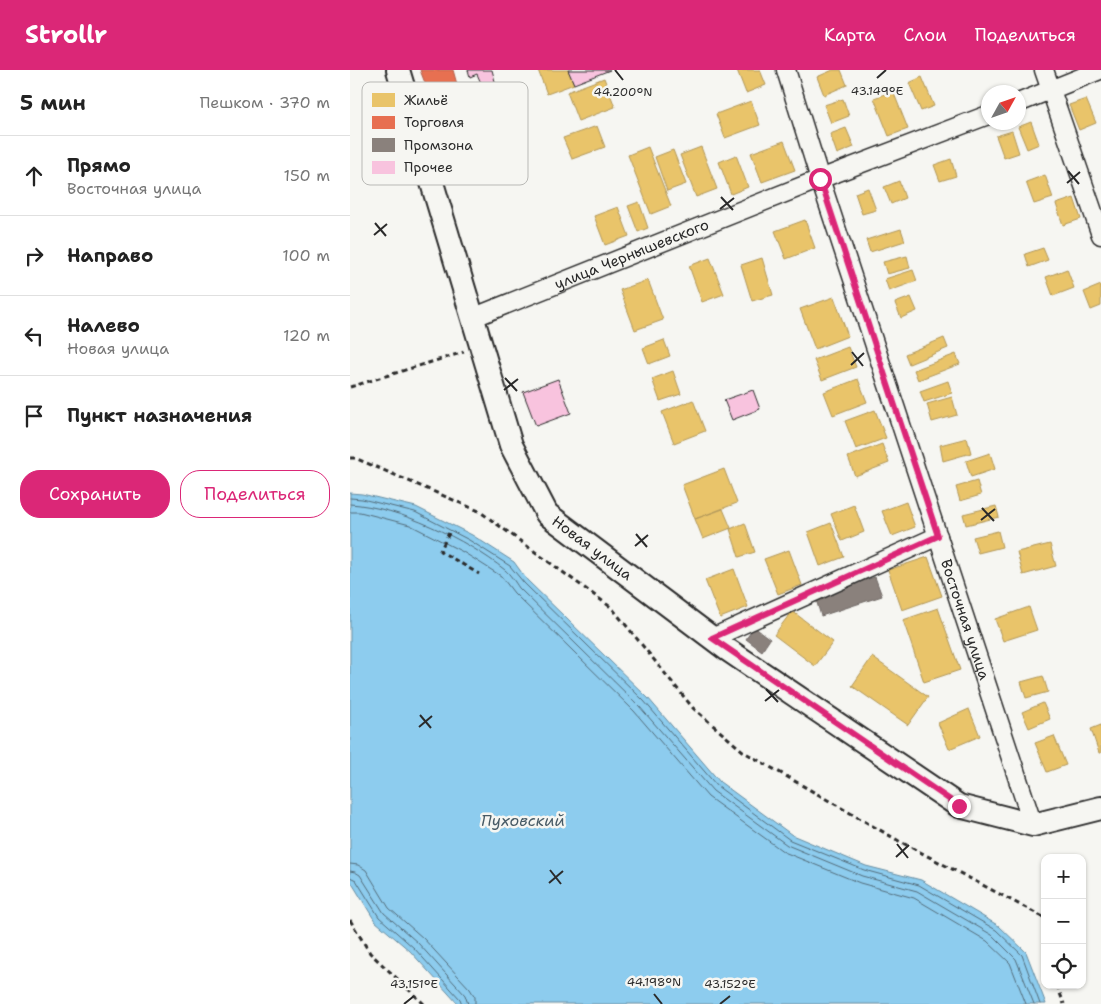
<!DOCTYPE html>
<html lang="ru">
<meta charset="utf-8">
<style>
body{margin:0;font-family:"Shantell Sans",sans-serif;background:#f2f2f2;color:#222}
.controls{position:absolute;right:15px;bottom:15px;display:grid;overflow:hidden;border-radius:10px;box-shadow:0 1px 4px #0004}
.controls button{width:45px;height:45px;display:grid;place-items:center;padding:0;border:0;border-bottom:1px solid #e0e0e0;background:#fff;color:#222;font:25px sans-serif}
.compass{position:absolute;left:631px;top:15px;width:45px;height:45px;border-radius:50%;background:#fff;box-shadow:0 1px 4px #0004;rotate:50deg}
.stop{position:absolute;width:15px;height:15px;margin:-11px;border:4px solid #db2777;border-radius:50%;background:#fff}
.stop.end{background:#db2777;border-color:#fff;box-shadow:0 1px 5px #0008}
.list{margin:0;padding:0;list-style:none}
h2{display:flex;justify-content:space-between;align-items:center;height:65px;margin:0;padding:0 20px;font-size:21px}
h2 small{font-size:16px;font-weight:400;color:#767676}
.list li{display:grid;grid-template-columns:32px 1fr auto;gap:15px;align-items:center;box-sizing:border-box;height:80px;padding:0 20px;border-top:1px solid #e0e0e0}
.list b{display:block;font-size:19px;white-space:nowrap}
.list p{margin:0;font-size:16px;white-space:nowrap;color:#767676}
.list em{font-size:16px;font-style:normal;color:#767676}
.actions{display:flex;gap:10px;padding:15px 20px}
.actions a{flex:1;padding:11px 0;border:1px solid #db2777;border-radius:20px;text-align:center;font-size:18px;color:#db2777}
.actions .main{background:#db2777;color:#fff}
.icon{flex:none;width:28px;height:28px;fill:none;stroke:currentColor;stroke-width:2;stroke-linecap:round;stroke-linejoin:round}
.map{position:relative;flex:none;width:751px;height:934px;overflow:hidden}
header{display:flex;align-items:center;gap:30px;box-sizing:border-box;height:70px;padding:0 25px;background:#db2777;color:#fff}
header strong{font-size:24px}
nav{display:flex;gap:28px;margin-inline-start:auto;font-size:18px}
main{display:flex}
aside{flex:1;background:#fff}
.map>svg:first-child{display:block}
.water{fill:#8dccee;stroke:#668ca0}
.homes{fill:#e9c46a;stroke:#b09657}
.shops{fill:#e76f51;stroke:#af5b46}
.industry{fill:#8a817c;stroke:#6e6764}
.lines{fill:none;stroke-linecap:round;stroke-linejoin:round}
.shore{stroke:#526b79;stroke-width:1}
.building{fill:#f8c3de;stroke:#2b2b2b}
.minor-casing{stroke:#2b2b2b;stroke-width:21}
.tertiary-casing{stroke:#2b2b2b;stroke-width:26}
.path{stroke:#2b2b2b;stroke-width:3;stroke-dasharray:5 4;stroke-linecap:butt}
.minor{stroke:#f6f6f2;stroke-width:18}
.tertiary{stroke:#f6f6f2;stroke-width:22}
.route{stroke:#db2777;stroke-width:6}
.ticks{fill:none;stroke:#2b2b2b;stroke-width:2}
.labels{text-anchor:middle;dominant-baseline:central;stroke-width:5;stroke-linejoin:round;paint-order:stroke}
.street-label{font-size:15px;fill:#2b2b2b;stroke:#f6f6f2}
.water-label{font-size:16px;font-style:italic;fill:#485b66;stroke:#f6f6f2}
.key{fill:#f6f6f2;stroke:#b9b9b6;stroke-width:1}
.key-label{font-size:14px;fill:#2b2b2b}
.ticks-label{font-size:12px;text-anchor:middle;fill:#2b2b2b;stroke:#f6f6f2;stroke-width:5;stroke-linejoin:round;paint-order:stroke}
</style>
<header>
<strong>Strollr</strong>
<nav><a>Карта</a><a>Слои</a><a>Поделиться</a></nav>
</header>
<main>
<aside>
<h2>5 мин<small>Пешком · 370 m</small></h2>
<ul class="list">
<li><svg class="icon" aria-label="ahead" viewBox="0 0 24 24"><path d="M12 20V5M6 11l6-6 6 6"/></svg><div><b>Прямо</b><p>Восточная улица</p></div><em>150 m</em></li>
<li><svg class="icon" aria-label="right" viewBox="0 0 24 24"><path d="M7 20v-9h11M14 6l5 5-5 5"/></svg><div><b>Направо</b></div><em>100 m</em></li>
<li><svg class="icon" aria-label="left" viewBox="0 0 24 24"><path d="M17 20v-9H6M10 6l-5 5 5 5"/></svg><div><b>Налево</b><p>Новая улица</p></div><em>120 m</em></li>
<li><svg class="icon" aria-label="arrive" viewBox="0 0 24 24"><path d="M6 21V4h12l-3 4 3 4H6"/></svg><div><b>Пункт назначения</b></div></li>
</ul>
<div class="actions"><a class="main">Сохранить</a><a>Поделиться</a></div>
</aside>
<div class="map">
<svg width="751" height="934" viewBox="0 0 751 934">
<rect width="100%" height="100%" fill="#f6f6f2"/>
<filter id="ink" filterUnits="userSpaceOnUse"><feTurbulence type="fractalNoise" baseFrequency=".02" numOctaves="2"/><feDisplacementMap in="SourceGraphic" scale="10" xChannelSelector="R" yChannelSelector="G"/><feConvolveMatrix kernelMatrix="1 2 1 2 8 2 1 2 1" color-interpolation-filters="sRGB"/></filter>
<g filter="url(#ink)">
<path class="water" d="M0,423L12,424L66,437L122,465L164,492L177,510L298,628L370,712L442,765L516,796L571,810L649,856L676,882L696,934H108L60,881L25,851L0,810Z"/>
<path class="homes" d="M188,0H218L224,14L197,24Z
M387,0H410L416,15L396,23Z
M483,0H491L497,15L474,25L467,7Z
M572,7L584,36L571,41L559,13Z
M254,8L265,37L228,51L217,22Z
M543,21L558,59L539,66L524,28Z
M493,29L499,46L481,53L474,35Z
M736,29L746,53L729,60L719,35Z
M401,31L410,55L375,68L366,44Z
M681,52L689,74L677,79L668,57Z
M247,56L255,77L222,89L213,68Z
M496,58L504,77L487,84L480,64Z
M662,61L669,83L654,88L646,66Z
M434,71L445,100L412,112L401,83Z
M298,77L321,136L301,144L278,85Z
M351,77L367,119L346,127L330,85Z
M323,80L336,114L317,121L305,87Z
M386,85L398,117L381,124L369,92Z
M601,89L606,106L590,111L584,95Z
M695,105L703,128L684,134L676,112Z
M549,111L555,128L541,134L534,117Z
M518,118L526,140L512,144L505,123Z
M724,128L731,149L713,155L706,134Z
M289,132L298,158L288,162L278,136Z
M268,137L279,166L255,175L244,146Z
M455,150L465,178L436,189L425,161Z
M551,159L555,171L520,182L516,170Z
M693,178L698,190L679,197L675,184Z
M557,186L560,198L537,204L533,192Z
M360,188L374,224L352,232L339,196Z
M412,188L423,225L402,231L391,195Z
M717,199L724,218L703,226L696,207Z
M563,200L567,211L539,221L535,209Z
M298,210L313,250L285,260L270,220Z
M751,215V236L741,240L734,222Z
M484,227L498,266L465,279L450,239Z
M561,227L567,241L551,248L545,233Z
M594,268L598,278L559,294L555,284Z
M314,270L320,286L299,294L293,278Z
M498,277L506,297L472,310L464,290Z
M606,284L610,294L568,310L564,300Z
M323,301L331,324L310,331L302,309Z
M508,309L517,332L483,345L474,322Z
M598,311L602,323L574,332L570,321Z
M602,327L607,345L582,352L577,334Z
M343,330L355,361L324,373L312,342Z
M525,340L536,368L506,379L495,351Z
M617,368L621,383L593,391L590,375Z
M532,374L539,393L505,406L498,387Z
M640,383L645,399L621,407L616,391Z
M374,399L387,433L345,449L332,415Z
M627,411L631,425L610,431L606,417Z
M556,432L565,457L542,466L532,441Z
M504,435L514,462L492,471L481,444Z
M646,436L649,447L616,455L613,444Z
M373,439L381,458L353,469L345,449Z
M395,453L405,482L389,487L380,459Z
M481,453L494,487L470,496L458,462Z
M648,461L652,477L628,483L623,467Z
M700,474L706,496L673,505L667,482Z
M439,480L452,515L428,524L414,489Z
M578,487L592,526L552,540L538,500Z
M384,499L398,537L370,548L355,510Z
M679,537L687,560L653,571L645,549Z
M588,538L610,600L574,612L553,550Z
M442,541L483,572L465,596L424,565Z
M522,587L578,627L558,655L502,616Z
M693,606L698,622L676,628L671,612Z
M693,633L700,649L679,658L672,642Z
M619,639L630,666L599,679L588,653Z
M751,655V683H749L741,659Z
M704,666L716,695L697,702L685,673Z"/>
<path class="shops" d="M70,0H103L108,18L128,12L138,38L91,54Z"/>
<path class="industry" d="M525,507L532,526L471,546L465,526Z
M404,557L420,569L412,581L396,569Z"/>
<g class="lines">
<path class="shore" d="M0,428L12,429L65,442L119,470L160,496L174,513L294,631L367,716L440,770L514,800L569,815L646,860L672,885L690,934
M0,434C49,437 116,469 155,500C160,504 165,512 169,518L289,636L363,721L437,775L512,806L567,821L642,865L666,889L684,934
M0,442H10L60,455L113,482L151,506L164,523L284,641L358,727L434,782L510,813L564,828L637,871L660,893L676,934
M0,794L8,795L16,800L39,838L73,868L120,919L125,927V934
M0,801L5,802L10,805L34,843L68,873L115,925L118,934
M0,807L6,810L29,847L64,878L110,929L112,934"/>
</g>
<path class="building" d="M118,0H142L146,15L134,20L127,4L120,7Z
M218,0H260L224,14Z
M208,309L221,343L186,356L173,322Z
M403,320L410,339L382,350L374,330Z"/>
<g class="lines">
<g class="minor-casing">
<g id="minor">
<path id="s1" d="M436,0L470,109L683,755"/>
<path d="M694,0L751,165"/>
<path d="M668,33L750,0"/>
<path id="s2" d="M122,248L470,109L638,45"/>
<path d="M362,568L588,466"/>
</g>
</g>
<g class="tertiary-casing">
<g id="tertiary">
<path id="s3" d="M48,0L161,375L197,444L378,580L609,736L683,755L751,738"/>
</g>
</g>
<path class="path" d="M0,317L114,282
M0,388H5L129,441L262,538L343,638L394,682L549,771L695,848
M99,463L90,481L129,504
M0,850L20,883L74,934
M707,915L714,934"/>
<use href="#minor" class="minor"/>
<use href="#tertiary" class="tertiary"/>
</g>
</g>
<g class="lines" filter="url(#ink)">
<path class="route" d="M470,109L588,466L362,568L609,736"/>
</g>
<path class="ticks" d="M265,0L273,10M527,8L536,0M718,101L729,114M717,113L730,102M371,127L383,140M370,139L384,128M25,153L36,166M24,165L37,154M502,282L513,296M501,295L514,283M155,308L167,321M154,320L168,309M632,438L644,451M631,450L645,439M286,464L297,477M285,476L298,465M416,619L428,632M415,631L429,620M70,645L81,658M69,657L82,646M547,774L558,788M546,787L559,775M200,800L211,814M199,813L213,801M304,924L312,934M54,934L64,926M370,934L380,926"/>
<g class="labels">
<g class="street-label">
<text stroke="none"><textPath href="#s2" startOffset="172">улица Чернышевского</textPath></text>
<text stroke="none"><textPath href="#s3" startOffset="526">Новая улица</textPath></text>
<text stroke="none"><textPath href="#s1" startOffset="578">Восточная улица</textPath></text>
</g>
<g class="water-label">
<text x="173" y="750">Пуховский</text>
</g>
</g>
<rect x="12" y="12" width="166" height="103" rx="8" class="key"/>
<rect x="22" y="23" width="23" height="14" fill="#e9c46a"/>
<rect x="22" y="46" width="23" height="13" fill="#e76f51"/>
<rect x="22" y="68" width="23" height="14" fill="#8a817c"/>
<rect x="22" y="91" width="23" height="13" fill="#f8c3de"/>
<g class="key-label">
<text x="54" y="35">Жильё</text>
<text x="54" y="57">Торговля</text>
<text x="54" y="80">Промзона</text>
<text x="54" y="102">Прочее</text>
</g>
<g class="ticks-label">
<text x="527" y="25">43.149°E</text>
<text x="273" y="26">44.200°N</text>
<text x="304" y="916">44.198°N</text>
<text x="64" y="918">43.151°E</text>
<text x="380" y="918">43.152°E</text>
</g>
</svg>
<div class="controls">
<button>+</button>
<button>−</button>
<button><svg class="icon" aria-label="locate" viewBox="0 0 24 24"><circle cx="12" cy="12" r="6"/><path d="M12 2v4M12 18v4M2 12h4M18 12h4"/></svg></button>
</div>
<svg class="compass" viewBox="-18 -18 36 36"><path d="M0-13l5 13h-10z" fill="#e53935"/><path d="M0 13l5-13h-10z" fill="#767676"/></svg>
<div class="stop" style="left:470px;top:109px"></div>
<div class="stop end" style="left:609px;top:736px"></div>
</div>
</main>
